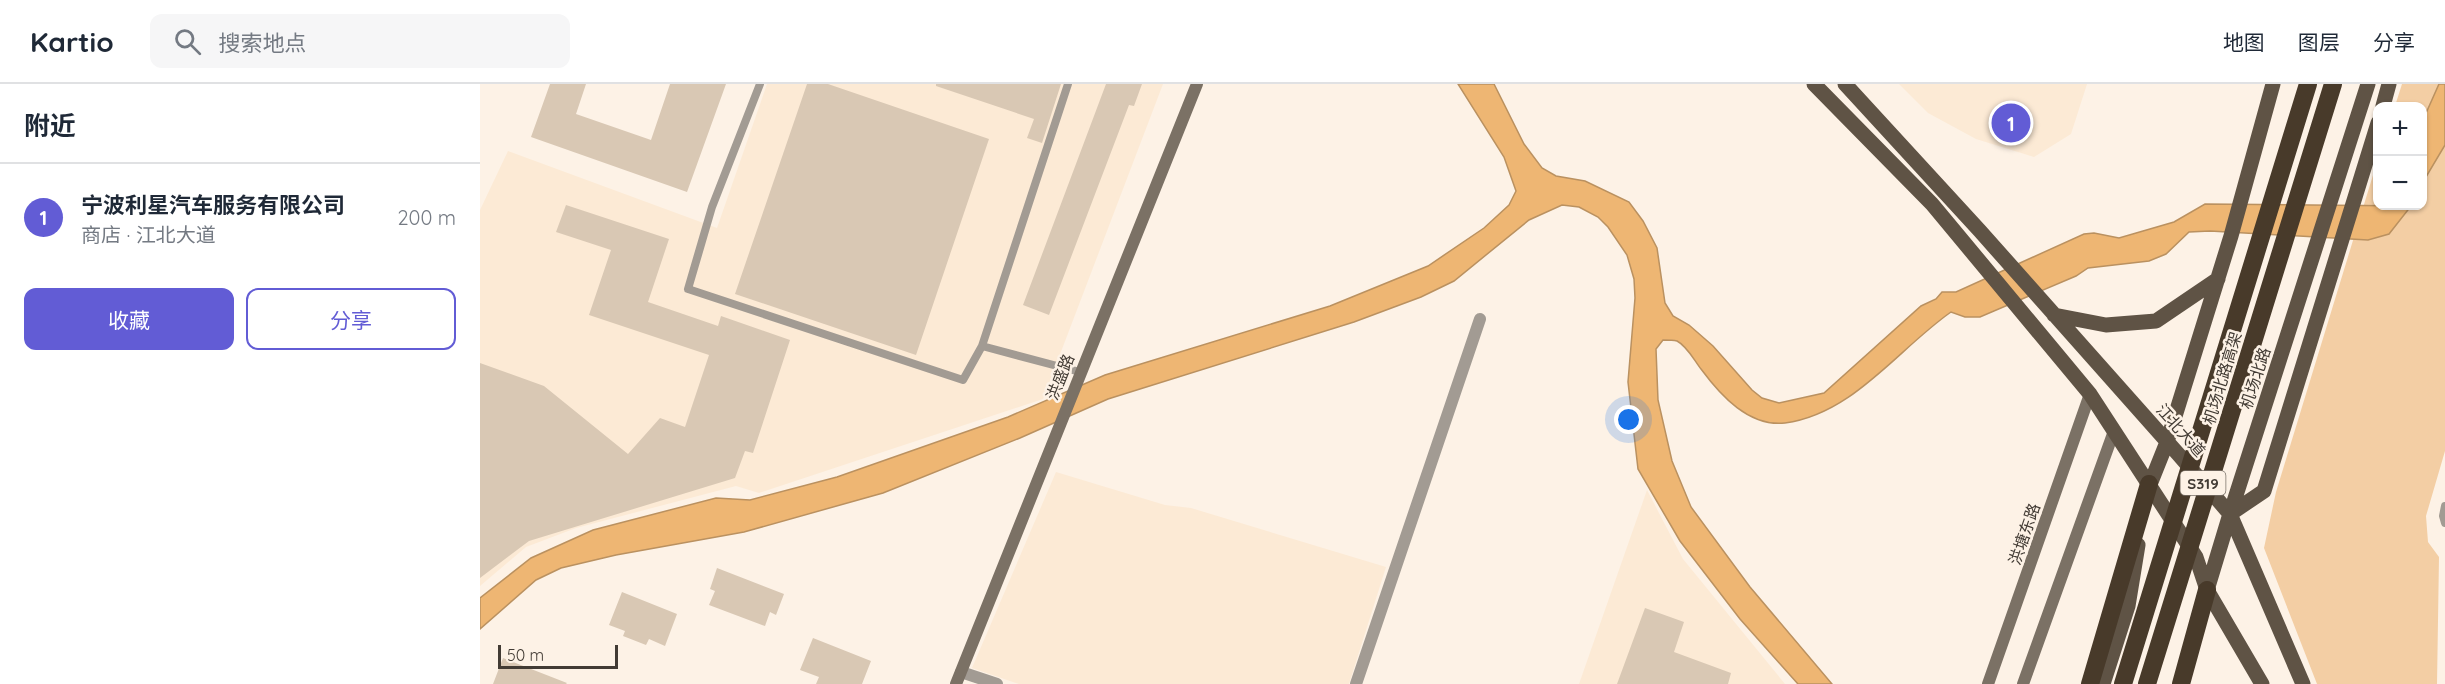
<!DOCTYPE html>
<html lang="zh">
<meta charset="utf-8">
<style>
body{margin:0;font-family:Quicksand,"Noto Sans SC",sans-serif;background:#f6f6f7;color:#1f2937}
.controls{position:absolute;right:18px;top:18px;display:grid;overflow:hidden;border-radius:12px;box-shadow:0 2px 4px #0004}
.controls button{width:54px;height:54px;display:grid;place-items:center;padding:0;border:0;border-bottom:2px solid #e0e1e3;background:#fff;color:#1f2937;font:30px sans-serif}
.scale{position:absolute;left:18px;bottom:15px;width:120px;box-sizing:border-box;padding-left:6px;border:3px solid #423b34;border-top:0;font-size:16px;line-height:21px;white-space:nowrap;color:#423b34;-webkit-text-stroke:4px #fdf2e6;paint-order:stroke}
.you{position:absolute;left:1149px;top:336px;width:21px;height:21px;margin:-15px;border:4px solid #fff;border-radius:50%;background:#1a73e8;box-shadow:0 0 0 9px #1a73e833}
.badge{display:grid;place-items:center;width:39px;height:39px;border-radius:50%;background:#625cd5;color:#fff;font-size:20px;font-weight:700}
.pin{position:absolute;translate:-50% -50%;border:3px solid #fff;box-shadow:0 2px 6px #0006}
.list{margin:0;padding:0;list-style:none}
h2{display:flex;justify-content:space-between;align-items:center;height:78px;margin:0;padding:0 24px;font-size:26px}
h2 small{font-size:20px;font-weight:400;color:#747a83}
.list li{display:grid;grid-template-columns:39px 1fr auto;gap:18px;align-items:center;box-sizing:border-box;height:108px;padding:0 24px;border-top:2px solid #e0e1e3}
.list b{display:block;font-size:22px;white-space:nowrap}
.list p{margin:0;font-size:20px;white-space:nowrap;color:#747a83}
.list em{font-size:20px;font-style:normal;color:#747a83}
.actions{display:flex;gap:12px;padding:18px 24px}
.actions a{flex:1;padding:14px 0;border:2px solid #625cd5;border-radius:12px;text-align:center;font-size:21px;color:#625cd5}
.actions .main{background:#625cd5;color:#fff}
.icon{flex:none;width:33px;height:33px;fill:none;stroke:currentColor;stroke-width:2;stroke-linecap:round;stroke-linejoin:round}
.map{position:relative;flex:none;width:1965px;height:600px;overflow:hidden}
header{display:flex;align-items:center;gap:36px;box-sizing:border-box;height:84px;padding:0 30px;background:#fff;border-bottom:2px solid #e0e1e3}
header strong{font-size:28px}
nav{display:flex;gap:33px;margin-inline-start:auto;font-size:21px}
.search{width:420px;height:54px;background:#f6f6f7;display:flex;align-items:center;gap:15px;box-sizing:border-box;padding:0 21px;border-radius:12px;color:#747a83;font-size:22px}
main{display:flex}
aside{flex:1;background:#fff}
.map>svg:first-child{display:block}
.built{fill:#fcead5}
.green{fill:#f3cea4}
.water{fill:#eeb673;stroke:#ba9160;stroke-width:1.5}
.building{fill:#d9c8b4}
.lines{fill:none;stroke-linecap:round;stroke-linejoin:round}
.lane{stroke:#a29b93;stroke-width:8}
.street{stroke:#a29b93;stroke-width:12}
.secondary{stroke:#7b7165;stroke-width:12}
.primary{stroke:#5f5345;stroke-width:15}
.highway{stroke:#483a2a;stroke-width:18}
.highway-bridge{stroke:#483a2a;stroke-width:18}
.labels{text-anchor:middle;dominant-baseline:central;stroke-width:5;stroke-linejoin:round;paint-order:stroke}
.shield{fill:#fdf2e6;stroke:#7a7269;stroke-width:1.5}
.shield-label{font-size:15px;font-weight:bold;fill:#423b34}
.street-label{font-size:16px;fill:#423b34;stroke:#fdf2e6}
</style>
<header>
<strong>Kartio</strong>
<div class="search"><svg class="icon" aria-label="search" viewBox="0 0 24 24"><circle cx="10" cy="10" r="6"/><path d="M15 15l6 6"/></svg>搜索地点</div>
<nav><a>地图</a><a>图层</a><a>分享</a></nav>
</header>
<main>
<aside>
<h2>附近<small></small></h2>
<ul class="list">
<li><span class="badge">1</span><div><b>宁波利星汽车服务有限公司</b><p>商店 · 江北大道</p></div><em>200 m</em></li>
</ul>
<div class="actions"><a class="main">收藏</a><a>分享</a></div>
</aside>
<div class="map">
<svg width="1965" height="600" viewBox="0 0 1965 600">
<rect width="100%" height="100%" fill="#fdf2e6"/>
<path class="built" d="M287,0H683L563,315L279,409L256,402L96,444L46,463L0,502V126L28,67L237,144Z
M1419,0H1607L1591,50L1554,73L1496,55L1448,29Z
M576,388L685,421L711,424L906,483L869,600H539L492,584Z
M1167,406L1203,475L1305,600H1099Z"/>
<path class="green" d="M1922,0H1965V367L1946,432L1948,458L1959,473L1957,600H1837L1784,464L1796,408L1897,78L1898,122H1942V22H1915Z"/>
<path class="water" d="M978,0H1014L1044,60L1062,84L1076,92L1105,97L1149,118L1163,137L1177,164L1185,219L1193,232L1209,241L1233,262L1272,306L1282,314L1299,319L1344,309L1441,222L1456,215L1462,208H1476L1604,150L1614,149L1639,154L1694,138L1725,120L1931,122L1909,150L1888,156L1730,147L1709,148L1686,170L1669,177L1608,184L1596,192L1500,233H1485L1471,228C1418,265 1373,330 1305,339C1269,343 1241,312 1221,285C1214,276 1207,262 1197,257C1193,256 1187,256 1183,256L1176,265L1178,316L1192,377L1211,423L1270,503L1352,600H1318L1260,535L1200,457L1158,385L1148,298L1155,214L1154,195L1147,171L1128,143L1118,133L1099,123L1082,121L1049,136L974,197L941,213L874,238L628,315L540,354L403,409L264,448L136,471L81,484L56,496L0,545V514L51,474L113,446L236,414L270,416L357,393L528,333L625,291L850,222L948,182L1004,144L1029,121L1036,107L1024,73Z
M1959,0H1965V61L1943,98V36Z"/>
<path class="building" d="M70,0H106L96,30L171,56L190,0H246L207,108L51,53Z
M327,0H348L509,55L436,271L255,210Z
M456,0H581L562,59L547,54L554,35L456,2Z
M626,0H662L654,22L649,21L569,231L543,221Z
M86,121L189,155L168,218L238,242L241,232L310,256L273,369L265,367L255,394L49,457L0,494V279L64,302L148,370L180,334L205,343L229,271L109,231L131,166L76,148Z
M237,484L304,510L296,531L290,528L285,542L229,521L235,507L230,505Z
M142,508L197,530L185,562L169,555L166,561L143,552L145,547L129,541Z
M1165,524L1204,538L1194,568L1251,589L1248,600H1137Z
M333,554L391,577L382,600H336L339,593L320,586Z
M23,574L87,599L86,600H13Z"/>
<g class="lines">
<path class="lane" d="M280,0L232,123L208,205L483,296L502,262L588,0
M502,262L600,288
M1965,422L1963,432L1965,439"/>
<path class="street" d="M481,588L517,600
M876,600L1000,235"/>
<path class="secondary" d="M476,600L717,0
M1508,600L1610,310
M1543,600L1634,347"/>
<path class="primary" d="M1334,0L1452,120L1610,310L1716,473L1727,506L1782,600
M1365,0L1500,147L1699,371L1750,430L1823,600
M1903,22L1909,0
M1574,231L1626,241L1676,237L1738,195
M1667,408L1687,358L1751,152L1793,0
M1750,430L1784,407L1898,39
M1727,506L1750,430L1888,0
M1623,600L1648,522L1658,461"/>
<path class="highway" d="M1610,600L1669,400
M1701,600L1727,506"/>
<path class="highway-bridge" d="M1643,600L1828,0
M1667,600L1853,0"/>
</g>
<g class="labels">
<rect class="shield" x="1700.5" y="387" width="45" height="24" rx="4.5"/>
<g class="shield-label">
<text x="1723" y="399">S319</text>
</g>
<g class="street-label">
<text transform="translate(580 293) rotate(-68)">洪盛路</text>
<text transform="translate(1742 294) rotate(-73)">机场北路高架</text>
<text transform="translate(1775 294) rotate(-72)">机场北路</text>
<text transform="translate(1701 346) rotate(48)">江北大道</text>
<text transform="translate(1544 450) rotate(-71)">洪塘东路</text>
</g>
</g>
</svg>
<div class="controls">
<button>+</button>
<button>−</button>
</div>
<div class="scale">50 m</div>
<div class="you"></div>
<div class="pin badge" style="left:1531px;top:39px">1</div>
</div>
</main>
